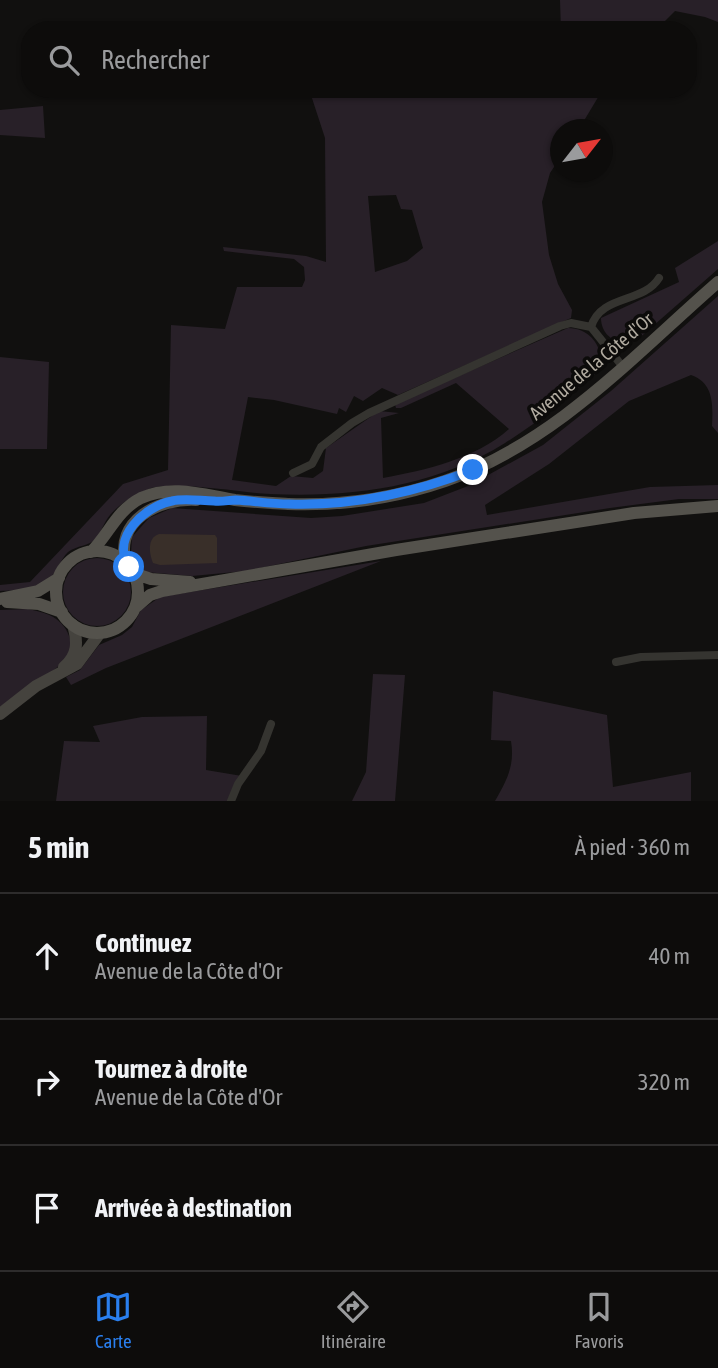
<!DOCTYPE html>
<html lang="fr">
<meta charset="utf-8">
<style>
body{margin:0;font-family:"Asap Condensed",sans-serif;background:#161514;color:#f1f3f6}
.compass{position:absolute;left:550px;top:119px;width:63px;height:63px;border-radius:50%;background:#0d0c0b;box-shadow:0 2px 5px #0004;rotate:59deg}
.stop{position:absolute;width:21px;height:21px;margin:-16px;border:5px solid #2a7fee;border-radius:50%;background:#fff}
.stop.end{background:#2a7fee;border-color:#fff;box-shadow:0 2px 7px #0008}
.list{margin:0;padding:0;list-style:none}
h2{display:flex;justify-content:space-between;align-items:center;height:91px;margin:0;padding:0 28px;font-size:30px}
h2 small{font-size:23px;font-weight:400;color:#9a9b9d}
.list li{display:grid;grid-template-columns:46px 1fr auto;gap:21px;align-items:center;box-sizing:border-box;height:126px;padding:0 28px;border-top:2px solid #2d2c2c}
.list b{display:block;font-size:26px;white-space:nowrap}
.list p{margin:0;font-size:23px;white-space:nowrap;color:#9a9b9d}
.list em{font-size:23px;font-style:normal;color:#9a9b9d}
.icon{flex:none;width:38px;height:38px;fill:none;stroke:currentColor;stroke-width:2;stroke-linecap:round;stroke-linejoin:round}
.map{position:relative;flex:none;width:718px;height:801px;overflow:hidden}
.search{position:absolute;background:#0d0c0b;box-shadow:0 2px 5px #0004;left:21px;right:21px;top:21px;height:77px;display:flex;align-items:center;gap:18px;box-sizing:border-box;padding:0 24px;border-radius:28px;color:#9a9b9d;font-size:26px}
.sheet{height:469px;background:#0d0c0b}
nav{display:flex;justify-content:space-around;align-items:center;box-sizing:border-box;height:98px;border-top:2px solid #2d2c2c;background:#0d0c0b;font-size:19px;color:#9a9b9d}
nav a{display:grid;justify-items:center;gap:4px}
nav .on{color:#2a7fee}
.map>svg:first-child{display:block}
.green{fill:#282028;fill-rule:evenodd}
.water{fill:#392f29}
.lines{fill:none;stroke-linecap:round;stroke-linejoin:round}
.minor{stroke:#353430;stroke-width:8}
.secondary{stroke:#45433e;stroke-width:12}
.primary{stroke:#54524c;stroke-width:12}
.route{stroke:#2a7fee;stroke-width:9}
.labels{text-anchor:middle;dominant-baseline:central;stroke-width:7;stroke-linejoin:round;paint-order:stroke}
.street-label{font-size:19px;fill:#b1aba0;stroke:#0c0b0a}
</style>
<div class="map">
<svg width="718" height="801" viewBox="0 0 718 801">
<rect width="100%" height="100%" fill="#11100f"/>
<path class="green" d="M560,0H718V22L705,17L675,11L656,30H561Z
M309,89H603L579,129L560,130V158L550,173L542,202L549,255L558,284L572,310L571,318L398,395L382,388L363,401L354,396L346,412L339,408L337,414L274,400L248,397L232,480L276,486L291,476L313,478L323,471L326,448L379,411L399,413L381,418L383,478C426,470 475,459 509,429L456,383L401,408H396L395,404L568,328C590,328 604,347 601,369C570,395 539,422 505,443C435,487 350,498 270,494C243,493 170,480 149,489C136,494 119,504 110,515C104,522 102,531 96,538C89,547 77,545 68,552C61,559 57,571 50,578C37,591 17,590 0,591V585L30,582L123,484L168,470L171,325L225,329L237,287H302L305,280L304,267L294,259L224,251L223,247L306,256L326,262L325,138ZM396,195L401,209L412,210L423,248L407,261L375,272L368,196Z
M43,106L45,138L0,135V110Z
M718,241V269L637,340C620,348 601,337 601,318L679,282L675,268Z
M718,296V433L712,426C713,405 714,383 691,375L629,401L549,464L485,505L487,515L650,487L718,485V499H679L610,508L366,546L246,571L192,576L145,572L142,568L134,566L131,553L132,537L149,518L172,508L311,518L342,516L424,503L468,486L543,445L611,391Z
M0,357L49,362L47,449H0Z
M63 592a34 34 0 1 1 68 0a34 34 0 1 1-68 0Z
M381,561L106,668L71,685L66,677L80,670L99,645L122,635L132,627L141,610L160,597Z
M28,609C43,612 56,615 65,628C69,634 72,642 70,649C68,667 16,696 0,707V610Z
M373,674L405,675L395,801H352L366,772Z
M493,691L607,715L613,787L691,772V801H495C507,780 515,765 511,741L491,740Z
M207,716L206,770L242,776L229,801H56L64,741L100,742L93,726L142,717Z"/>
<path class="water" d="M159,534L215,535L217,538V563L160,565L153,563C149,553 147,538 159,534Z"/>
<g class="lines">
<path class="minor" d="M591,327L623,367
M293,473L312,464L321,447L352,423L369,413L560,326L571,323L591,327C601,294 643,304 659,278
M616,662L641,657L718,655
M231,801L238,784L261,751L271,724"/>
<path class="secondary" d="M64,667C78,655 78,642 73,625
M0,714L36,686L77,664L100,633"/>
<path class="primary" d="M56 592a41 41 0 1 1 82 0a41 41 0 1 1-82 0Z
M91,552C109,534 117,510 141,498C172,484 204,495 235,500C253,502 271,503 288,504C341,506 395,498 445,481C555,443 633,356 718,282
M126,564C114,520 159,498 196,500
M133,573L151,579L190,582
M0,599L38,591L59,578
M7,602L39,604L62,612
M136,607L150,595L162,591L396,550L634,513L718,506"/>
</g>
<g class="lines">
<path class="route" d="M129,567C110,538 145,506 172,501C185,498 201,501 214,501C222,502 229,500 236,500C254,501 271,504 289,504C353,506 414,493 473,470"/>
</g>
<g class="labels">
<g class="street-label">
<text transform="translate(591 366) rotate(-40)">Avenue de la Côte d'Or</text>
</g>
</g>
</svg>
<svg class="compass" viewBox="-18 -18 36 36"><path d="M0-13l5 13h-10z" fill="#e53935"/><path d="M0 13l5-13h-10z" fill="#9a9b9d"/></svg>
<div class="stop" style="left:129px;top:567px"></div>
<div class="stop end" style="left:473px;top:470px"></div>
<div class="search"><svg class="icon" aria-label="search" viewBox="0 0 24 24"><circle cx="10" cy="10" r="6"/><path d="M15 15l6 6"/></svg>Rechercher</div>
</div>
<section class="sheet">
<h2>5 min<small>À pied · 360 m</small></h2>
<ul class="list">
<li><svg class="icon" aria-label="ahead" viewBox="0 0 24 24"><path d="M12 20V5M6 11l6-6 6 6"/></svg><div><b>Continuez</b><p>Avenue de la Côte d'Or</p></div><em>40 m</em></li>
<li><svg class="icon" aria-label="right" viewBox="0 0 24 24"><path d="M7 20v-9h11M14 6l5 5-5 5"/></svg><div><b>Tournez à droite</b><p>Avenue de la Côte d'Or</p></div><em>320 m</em></li>
<li><svg class="icon" aria-label="arrive" viewBox="0 0 24 24"><path d="M6 21V4h12l-3 4 3 4H6"/></svg><div><b>Arrivée à destination</b></div></li>
</ul>
</section>
<nav>
<a class="on"><svg class="icon" aria-label="map" viewBox="0 0 24 24"><path d="M3 6l6-2 6 2 6-2v14l-6 2-6-2-6 2zM9 4v14M15 6v14"/></svg>Carte</a>
<a><svg class="icon" aria-label="directions" viewBox="0 0 24 24"><path d="M12 3l9 9-9 9-9-9zM9 14v-3h6M13 9l2 2-2 2"/></svg>Itinéraire</a>
<a><svg class="icon" aria-label="saved" viewBox="0 0 24 24"><path d="M7 4h10v16l-5-4-5 4z"/></svg>Favoris</a>
</nav>
